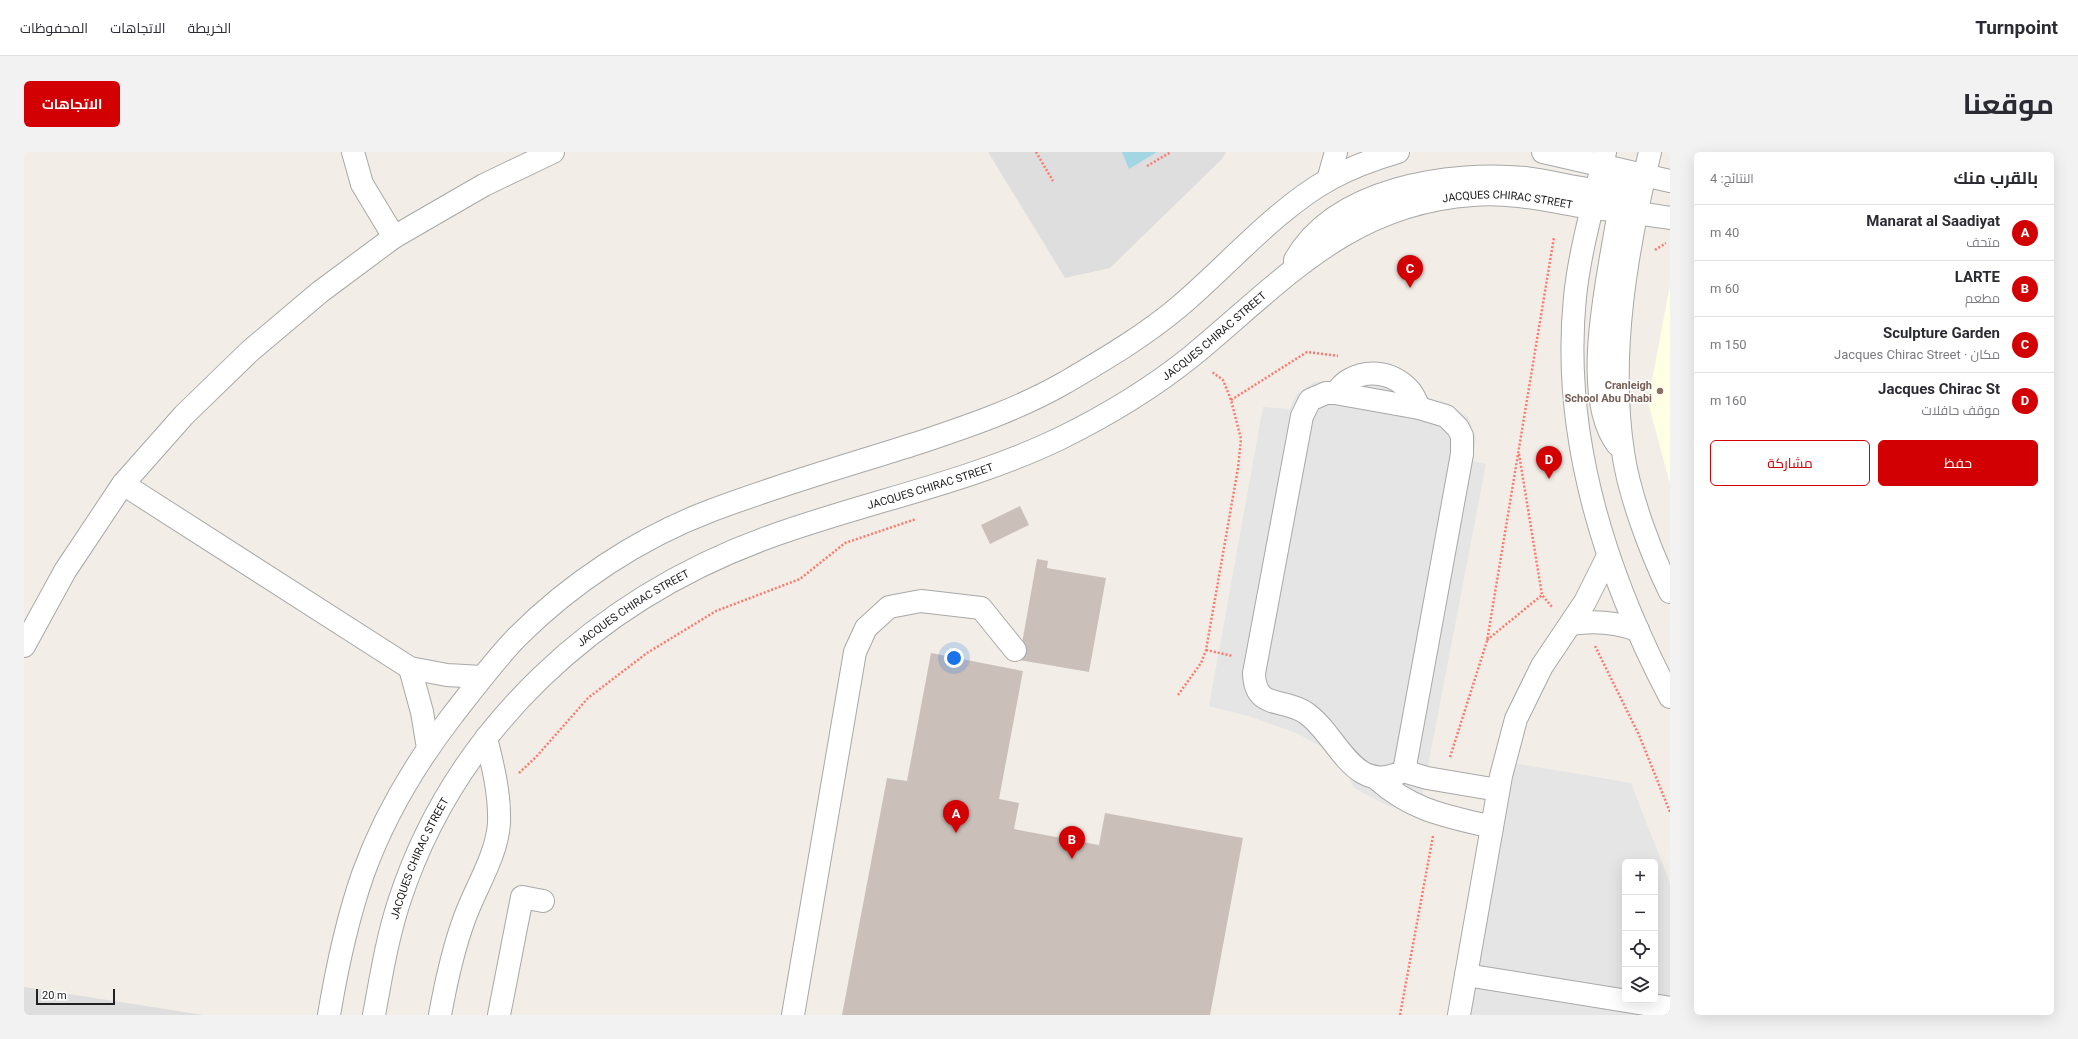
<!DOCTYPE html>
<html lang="ar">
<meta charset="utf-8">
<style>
body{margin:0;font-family:Roboto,Cairo,sans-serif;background:#f2f2f3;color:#2b2b33;direction:rtl}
.controls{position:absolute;right:12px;bottom:12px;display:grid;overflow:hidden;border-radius:6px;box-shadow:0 4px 16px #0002}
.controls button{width:36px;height:36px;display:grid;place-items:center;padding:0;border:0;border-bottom:1px solid #e1e1e2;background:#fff;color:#2b2b33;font:20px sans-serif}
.scale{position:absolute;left:12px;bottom:10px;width:79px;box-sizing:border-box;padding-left:4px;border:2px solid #212121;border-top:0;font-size:11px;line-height:14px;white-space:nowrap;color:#212121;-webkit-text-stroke:3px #fff;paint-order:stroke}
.you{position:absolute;left:930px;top:506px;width:14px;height:14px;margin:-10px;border:3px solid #fff;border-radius:50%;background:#1a73e8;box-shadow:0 0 0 6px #1a73e833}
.badge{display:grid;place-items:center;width:26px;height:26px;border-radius:50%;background:#d20003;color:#fff;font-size:13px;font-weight:700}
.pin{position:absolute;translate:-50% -33px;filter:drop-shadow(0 1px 2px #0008)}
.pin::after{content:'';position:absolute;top:21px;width:14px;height:12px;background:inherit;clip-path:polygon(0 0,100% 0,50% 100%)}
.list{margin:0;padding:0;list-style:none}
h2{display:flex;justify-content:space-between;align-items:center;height:52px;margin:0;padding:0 16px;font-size:17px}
h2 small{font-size:13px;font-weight:400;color:#7c7c81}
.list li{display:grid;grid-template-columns:26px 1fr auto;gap:12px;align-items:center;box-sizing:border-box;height:56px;padding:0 16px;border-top:1px solid #e1e1e2}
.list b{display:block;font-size:15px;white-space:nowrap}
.list p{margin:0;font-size:13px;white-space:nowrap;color:#7c7c81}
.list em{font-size:13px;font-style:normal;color:#7c7c81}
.actions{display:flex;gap:8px;padding:12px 16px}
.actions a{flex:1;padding:9px 0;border:1px solid #d20003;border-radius:6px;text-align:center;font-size:14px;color:#d20003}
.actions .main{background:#d20003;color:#fff}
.icon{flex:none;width:22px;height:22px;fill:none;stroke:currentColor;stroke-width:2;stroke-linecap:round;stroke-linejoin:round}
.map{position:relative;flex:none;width:1646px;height:863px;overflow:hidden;direction:ltr;border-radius:6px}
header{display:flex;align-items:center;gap:24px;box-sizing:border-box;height:56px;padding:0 20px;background:#fff;border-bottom:1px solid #e1e1e2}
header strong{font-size:19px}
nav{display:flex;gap:22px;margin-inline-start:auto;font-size:14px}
.intro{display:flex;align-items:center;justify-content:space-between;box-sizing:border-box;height:96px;padding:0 24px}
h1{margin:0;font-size:28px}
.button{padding:10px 18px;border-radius:6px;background:#d20003;color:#fff;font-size:14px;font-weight:700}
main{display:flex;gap:24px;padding:0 24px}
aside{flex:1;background:#fff;border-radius:6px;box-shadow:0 4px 16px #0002}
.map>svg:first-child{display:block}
.residential{fill:#dfdede}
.education{fill:#ffffe3}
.parking{fill:#e5e5e5;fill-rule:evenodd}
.water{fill:#a3d6e3}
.building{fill:#cac0b9}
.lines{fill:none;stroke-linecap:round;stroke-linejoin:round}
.minor-casing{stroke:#a8a8a8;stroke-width:24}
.path{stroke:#ff786b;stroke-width:2.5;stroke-dasharray:2 2;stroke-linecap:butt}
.minor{stroke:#fff;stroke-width:22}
.education-dot{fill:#8d6e63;stroke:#fff;stroke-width:1.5}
.labels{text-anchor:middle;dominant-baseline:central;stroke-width:3;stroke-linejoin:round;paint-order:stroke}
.street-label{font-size:11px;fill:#212121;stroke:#fff}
.education-label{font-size:11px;font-weight:bold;fill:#785e54;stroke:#fff;text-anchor:end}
</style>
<header>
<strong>Turnpoint</strong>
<nav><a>الخريطة</a><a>الاتجاهات</a><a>المحفوظات</a></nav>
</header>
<div class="intro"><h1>موقعنا</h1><a class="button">الاتجاهات</a></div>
<main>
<aside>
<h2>بالقرب منك<small>النتائج: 4</small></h2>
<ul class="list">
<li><span class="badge">A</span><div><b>Manarat al Saadiyat</b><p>متحف</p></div><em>40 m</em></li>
<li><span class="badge">B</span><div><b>LARTE</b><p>مطعم</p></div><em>60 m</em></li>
<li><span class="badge">C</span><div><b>Sculpture Garden</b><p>مكان · Jacques Chirac Street</p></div><em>150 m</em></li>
<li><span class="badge">D</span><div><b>Jacques Chirac St</b><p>موقف حافلات</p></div><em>160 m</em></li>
</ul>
<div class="actions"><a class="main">حفظ</a><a>مشاركة</a></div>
</aside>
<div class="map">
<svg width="1646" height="863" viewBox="0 0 1646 863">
<rect width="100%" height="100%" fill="#f2eee7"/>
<path class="residential" d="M964,0H1202L1198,7L1086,116L1041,126Z
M0,835L180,863H0Z"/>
<path class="education" d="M1646,133V332L1624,250Z"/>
<path class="parking" d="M1328,214L1381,223L1394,248L1428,255L1444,265L1452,285L1449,309L1462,312L1394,666L1358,651L1330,636L1321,617L1304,598L1272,581L1224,564L1185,554L1239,255L1266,257L1272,243L1290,230L1308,229Z
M1490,611L1607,631L1646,731V863H1433ZM1601,710H1631V848H1601Z"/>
<path class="water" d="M1098,0H1133L1105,17Z"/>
<path class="building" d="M996,354L1005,373L966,392L957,373Z
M1013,407L1024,409L1023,416L1082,426L1065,520L995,508Z
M907,501L999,519L975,647L995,651L990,677L1075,693L1081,661L1219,686L1186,863H818L863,626L883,629Z"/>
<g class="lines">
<g class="minor-casing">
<g id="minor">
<path d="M329,0L338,32L370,85"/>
<path d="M1519,0L1646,29"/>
<path d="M1581,0C1571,48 1556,96 1551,145C1537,284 1582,423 1646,545"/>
<path d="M1626,0C1603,96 1584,201 1599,300C1605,343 1627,401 1646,440"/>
<path d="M1304,28L1312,0"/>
<path d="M1271,108C1312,36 1425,19 1501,26C1528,29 1555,38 1582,39L1592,37L1620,23"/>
<path d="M1302,241H1311L1395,256L1422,264L1434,276L1438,284V302L1381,614L1379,619C1330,646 1314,583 1282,561C1260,545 1231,559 1230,521L1278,264L1286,248Z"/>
<path d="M1311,241C1315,237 1319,231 1325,228C1346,216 1371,221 1387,240C1390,244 1393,251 1395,256"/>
<path d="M1593,292C1555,242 1586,118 1595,59L1594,44"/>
<path d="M99,332L386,516L423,523L458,525"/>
<path d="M1547,472C1571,468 1591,470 1614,478"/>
<path d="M0,494L41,419L99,332L160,263L226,199L296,140L370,85L460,33L529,0"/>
<path d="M386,516L398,560L404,596"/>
<path d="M1379,619L1403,626L1474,638"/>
<path d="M1353,627C1389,659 1422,664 1468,675"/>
<path d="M1442,823L1646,856"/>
<path d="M305,863C313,815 323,768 339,722C360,664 391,612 428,564C449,537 469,510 493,485C547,431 615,386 686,359C754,333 825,313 894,291C945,274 995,257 1042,230C1081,207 1122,183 1157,153C1204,113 1253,56 1306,27C1328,15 1350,7 1374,0"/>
<path id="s1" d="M350,863C357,825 363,787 375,750C432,575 574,447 745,385C841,350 943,331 1035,287C1082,264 1127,237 1168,204C1258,130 1324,51 1449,43C1485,40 1521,48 1556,54C1586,58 1616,61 1646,66"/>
<path d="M416,863C422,830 429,797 441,765C452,735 473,703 475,671C476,642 469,614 462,586"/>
<path d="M475,863L498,745L519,749"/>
<path d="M769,863L831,500L842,476L865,455L897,449L957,456L991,498"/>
<path d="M1435,863L1477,624L1492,567L1518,514L1561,450L1584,404"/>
</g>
</g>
<path class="path" d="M1012,0L1029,29
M1123,14L1147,0
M1631,98L1642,91
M1207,248L1283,200L1314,204
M1495,302L1518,443L1528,455
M1463,488L1518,443
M1571,494L1615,583L1646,660
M1182,498L1209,504
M1154,543L1177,511L1182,498L1214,316L1217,287L1207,248L1199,228L1188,220
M1426,605L1463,489L1530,85
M495,621L512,605L564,546L623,501L692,459L776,427L821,391L892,367
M1376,863L1409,684"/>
<use href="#minor" class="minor"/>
</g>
<circle class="education-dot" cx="1636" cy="239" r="4"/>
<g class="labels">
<g class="street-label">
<text stroke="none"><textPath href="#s1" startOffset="1483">JACQUES CHIRAC STREET</textPath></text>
<text stroke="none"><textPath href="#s1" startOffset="1147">JACQUES CHIRAC STREET</textPath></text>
<text stroke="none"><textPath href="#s1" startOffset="823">JACQUES CHIRAC STREET</textPath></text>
<text stroke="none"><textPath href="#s1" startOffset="500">JACQUES CHIRAC STREET</textPath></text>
<text stroke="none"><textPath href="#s1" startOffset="164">JACQUES CHIRAC STREET</textPath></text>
</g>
<g class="education-label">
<text x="1628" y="233">Cranleigh<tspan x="1628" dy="13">School Abu Dhabi</tspan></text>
</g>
</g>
</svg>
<div class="controls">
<button>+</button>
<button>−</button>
<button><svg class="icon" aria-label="locate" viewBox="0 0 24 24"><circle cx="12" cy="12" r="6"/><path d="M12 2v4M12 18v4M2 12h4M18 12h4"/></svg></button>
<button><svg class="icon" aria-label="layers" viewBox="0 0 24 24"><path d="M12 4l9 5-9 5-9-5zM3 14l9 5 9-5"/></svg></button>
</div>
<div class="scale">20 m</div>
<div class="you"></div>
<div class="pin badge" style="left:932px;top:681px">A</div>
<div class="pin badge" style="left:1048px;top:707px">B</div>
<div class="pin badge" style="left:1386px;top:136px">C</div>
<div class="pin badge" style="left:1525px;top:327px">D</div>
</div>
</main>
